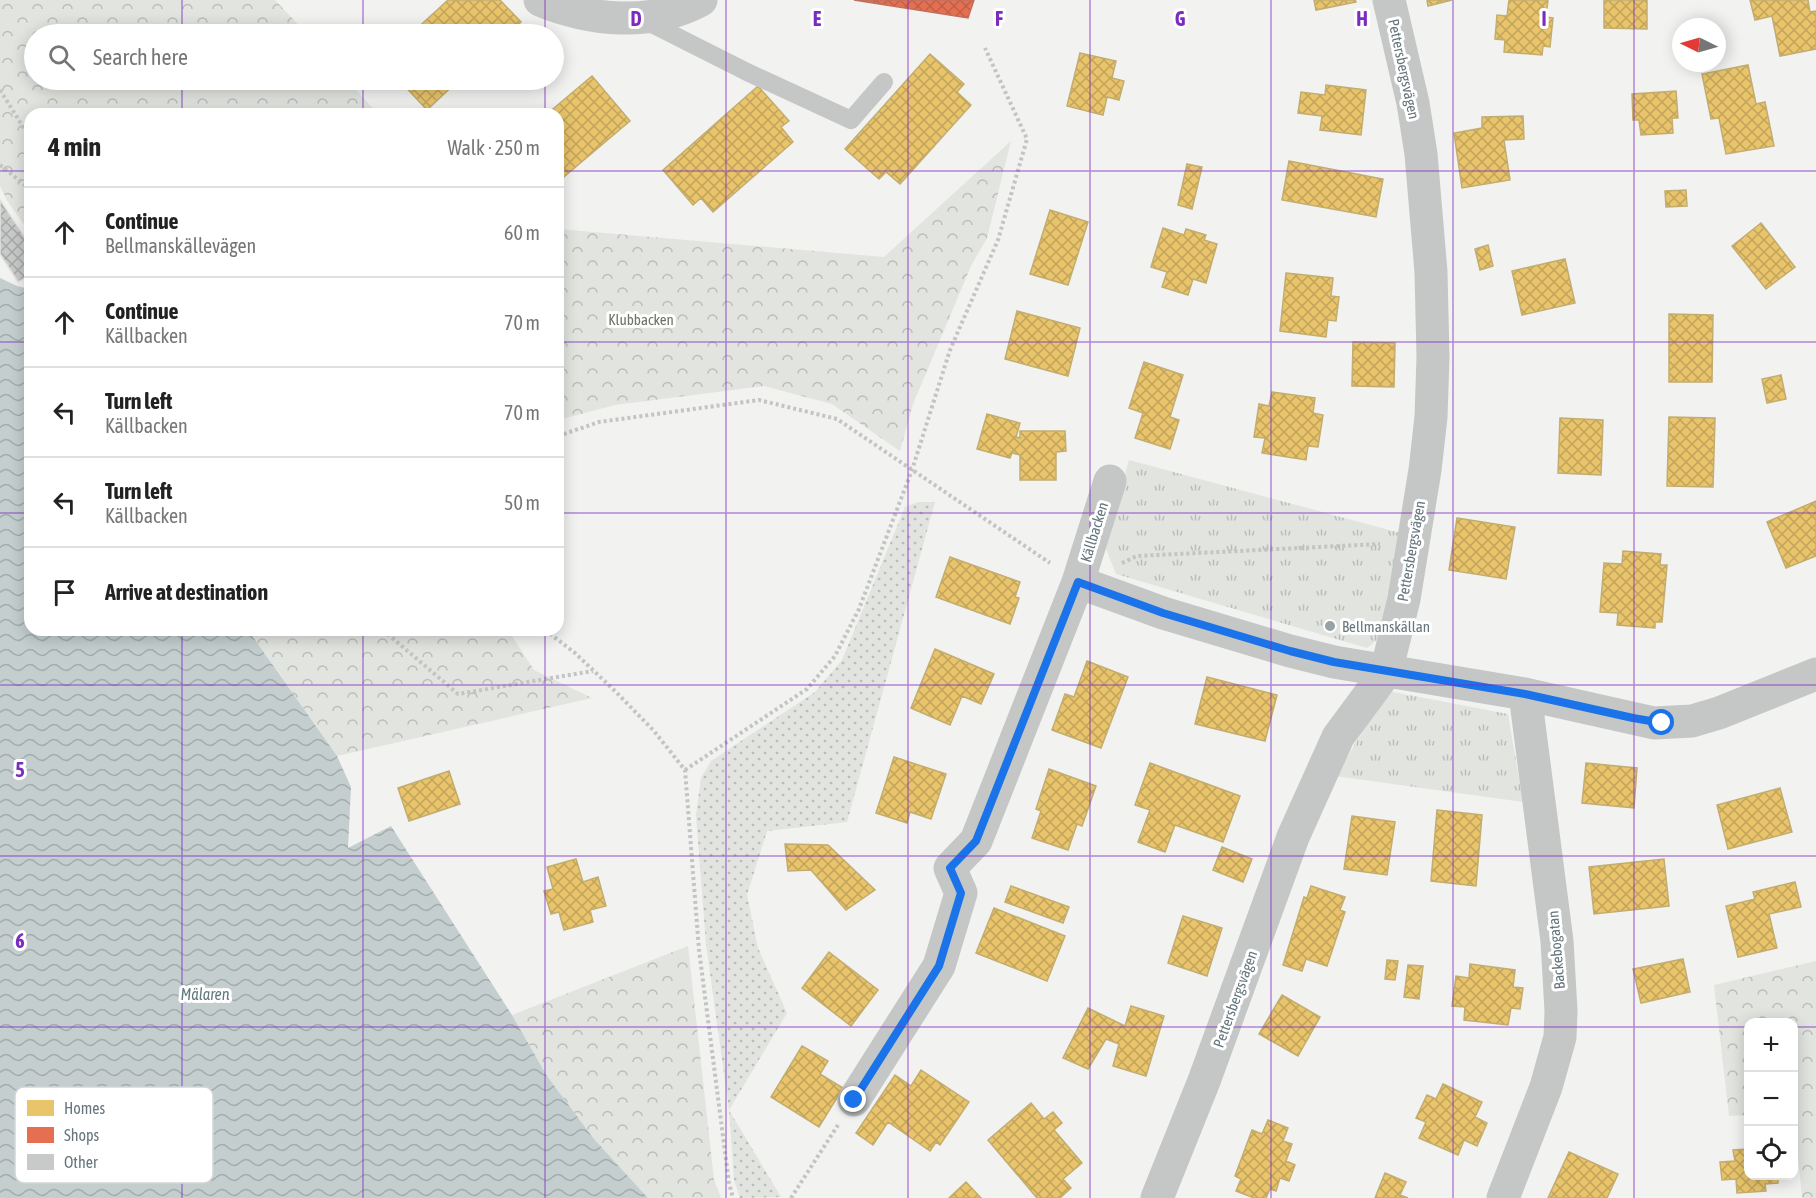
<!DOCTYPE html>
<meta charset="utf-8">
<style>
body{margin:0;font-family:"Asap Condensed",sans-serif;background:#f6f6f6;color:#222}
.controls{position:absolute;right:18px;bottom:18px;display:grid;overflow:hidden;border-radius:12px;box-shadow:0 3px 15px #0003}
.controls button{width:54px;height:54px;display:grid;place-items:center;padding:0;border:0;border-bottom:2px solid #e0e0e0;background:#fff;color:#222;font:30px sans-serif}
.compass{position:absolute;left:1672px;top:18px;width:54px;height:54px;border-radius:50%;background:#fff;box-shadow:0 3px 15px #0003;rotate:275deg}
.stop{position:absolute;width:18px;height:18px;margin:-14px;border:4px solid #1a73e8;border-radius:50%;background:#fff}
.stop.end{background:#1a73e8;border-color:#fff;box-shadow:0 2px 6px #0008}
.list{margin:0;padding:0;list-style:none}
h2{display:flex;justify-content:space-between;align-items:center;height:78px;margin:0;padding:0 24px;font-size:26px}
h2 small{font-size:20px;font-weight:400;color:#767676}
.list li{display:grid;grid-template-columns:39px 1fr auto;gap:18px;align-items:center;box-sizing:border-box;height:90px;padding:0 24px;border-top:2px solid #e0e0e0}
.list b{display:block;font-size:22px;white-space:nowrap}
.list p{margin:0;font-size:20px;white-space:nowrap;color:#767676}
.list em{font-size:20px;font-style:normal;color:#767676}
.icon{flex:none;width:33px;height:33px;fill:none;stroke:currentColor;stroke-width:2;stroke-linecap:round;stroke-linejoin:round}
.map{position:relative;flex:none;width:1816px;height:1198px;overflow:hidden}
.search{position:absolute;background:#fff;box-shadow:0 3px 15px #0003;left:24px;top:24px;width:540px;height:66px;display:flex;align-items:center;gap:15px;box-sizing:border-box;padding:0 21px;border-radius:33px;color:#767676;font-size:22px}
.panel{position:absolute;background:#fff;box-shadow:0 3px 15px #0003;left:24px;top:108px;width:540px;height:528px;border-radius:18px}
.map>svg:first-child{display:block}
.grass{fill:url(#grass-dots)}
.forest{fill:url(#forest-crowns)}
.park{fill:url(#park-tufts)}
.water{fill:url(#water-waves)}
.homes{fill:url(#homes-cross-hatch);stroke:#c2ad70;stroke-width:1.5}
.shops{fill:url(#shops-cross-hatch);stroke:#c0715e;stroke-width:1.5}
.building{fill:url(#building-cross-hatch);stroke:#e2e2e1;stroke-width:1.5}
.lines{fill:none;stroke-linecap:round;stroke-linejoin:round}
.path{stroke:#c3c4c4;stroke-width:4;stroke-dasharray:3 3;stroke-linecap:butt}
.lane{stroke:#c5c6c6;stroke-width:18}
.street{stroke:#c5c6c6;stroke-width:33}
.route{stroke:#1a73e8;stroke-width:8}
.grid{fill:none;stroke:#7b2cbf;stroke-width:1.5;stroke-opacity:0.55}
.poi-dot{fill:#97a1a6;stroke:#fff;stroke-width:2}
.labels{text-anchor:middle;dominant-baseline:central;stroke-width:6;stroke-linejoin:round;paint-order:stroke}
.street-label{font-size:15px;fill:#66767d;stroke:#fff}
.park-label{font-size:15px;fill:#6a7564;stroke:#fff}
.poi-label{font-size:15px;fill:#66767d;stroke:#fff;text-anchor:start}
.water-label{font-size:16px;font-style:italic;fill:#62777b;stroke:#fff}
.key{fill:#fff;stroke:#d1d6d8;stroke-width:1.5}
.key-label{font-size:16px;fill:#66767d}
.grid-label{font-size:20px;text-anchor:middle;font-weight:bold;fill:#7b2cbf;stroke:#fff;stroke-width:6;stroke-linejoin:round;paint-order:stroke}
</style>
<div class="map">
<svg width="1816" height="1198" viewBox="0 0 1816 1198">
<defs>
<pattern id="grass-dots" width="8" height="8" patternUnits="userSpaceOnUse" patternTransform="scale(1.5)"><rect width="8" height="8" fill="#e1e4df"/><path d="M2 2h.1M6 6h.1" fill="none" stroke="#babdba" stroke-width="1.8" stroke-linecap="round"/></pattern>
<pattern id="forest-crowns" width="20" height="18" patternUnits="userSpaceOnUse" patternTransform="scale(1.5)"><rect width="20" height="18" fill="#e1e4df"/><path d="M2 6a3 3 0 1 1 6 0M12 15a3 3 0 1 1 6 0" fill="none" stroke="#babdba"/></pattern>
<pattern id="park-tufts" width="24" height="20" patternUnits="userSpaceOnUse" patternTransform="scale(1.5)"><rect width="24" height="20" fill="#e1e4df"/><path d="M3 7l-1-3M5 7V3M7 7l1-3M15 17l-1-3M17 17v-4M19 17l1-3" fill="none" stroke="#babdba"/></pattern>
<pattern id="water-waves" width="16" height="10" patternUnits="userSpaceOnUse" patternTransform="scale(1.5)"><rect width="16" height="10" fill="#c4cecf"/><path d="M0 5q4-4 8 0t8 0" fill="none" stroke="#a3acad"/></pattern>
<pattern id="homes-cross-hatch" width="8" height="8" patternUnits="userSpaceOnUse" patternTransform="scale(1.5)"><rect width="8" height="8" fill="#e9c46a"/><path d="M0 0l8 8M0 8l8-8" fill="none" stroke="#c1a45c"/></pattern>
<pattern id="shops-cross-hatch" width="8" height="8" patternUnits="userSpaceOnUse" patternTransform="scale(1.5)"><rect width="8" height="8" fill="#e76f51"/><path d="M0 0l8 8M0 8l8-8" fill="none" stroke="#bf6048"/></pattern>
<pattern id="building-cross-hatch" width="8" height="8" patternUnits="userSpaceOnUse" patternTransform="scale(1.5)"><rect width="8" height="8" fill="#c8c9c9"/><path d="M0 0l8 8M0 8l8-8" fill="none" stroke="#a6a8a8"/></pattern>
</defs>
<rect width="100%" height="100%" fill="#f2f2f1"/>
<path class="grass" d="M918,502H935L847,822L767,831L747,895L758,948L787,1013L729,1110L781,1197L740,1198L734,1180L729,1110L706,944L696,815L701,778L711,761L815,692L842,660L905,507Z"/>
<path class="forest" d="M0,0H275L307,34H34V80H347L378,114H30V233L8,202L0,186Z
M1011,141L987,238L971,266L913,404L900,451L832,404L764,386L615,405L558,420V229L884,257Z
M248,630H508L534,670L592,698L337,756Z
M688,946L714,1180L721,1198H648L594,1139L547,1076L512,1015Z
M1816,961V1198H1802L1794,1113V1022H1748V1115L1729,1116L1714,985Z"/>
<path class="park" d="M1129,460L1404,534L1381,637L1367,648L1116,574L1105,546Z
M1388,691L1508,714L1523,802L1335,776Z"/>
<path class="water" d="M0,278L17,286L30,289V630H248L337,756L351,787L348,848L391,826L512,1015L547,1076L594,1139L648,1198H0Z"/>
<path class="homes" d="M448,0H500L521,22L507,34H411Z
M1314,0H1355L1356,2L1316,10Z
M1427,0H1452L1428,6Z
M1509,0H1548L1546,17L1553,18L1550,47L1543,46L1542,55L1504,52L1505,40L1495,39L1497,15L1507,16Z
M1604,0H1647V29L1604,28Z
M1750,0H1808L1810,12L1816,11V49L1780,56L1772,16L1755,20Z
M1080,53L1116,61L1112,78L1124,81L1119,100L1107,97L1103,115L1067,106Z
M930,54L964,84L957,92L971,105L900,184L886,172L879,179L845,149Z
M1748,65L1756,104L1765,102L1774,146L1726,154L1719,118L1711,119L1702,74Z
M592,76L630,121L558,182V114H547Z
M399,80H459L427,110Z
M1326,85L1366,90L1361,135L1320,130L1322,116L1298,113L1301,92L1325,95Z
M758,86L789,121L781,127L793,142L713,212L701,198L693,205L663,170Z
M1676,91L1678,118H1672L1673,133L1641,135L1639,120H1633L1632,94Z
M1523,116L1524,139L1504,140L1510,180L1462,188L1454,133L1482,128V117Z
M1289,161L1383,179L1376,217L1282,200Z
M1187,164L1202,167L1192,209L1178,205Z
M1686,190L1687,206L1666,207L1665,191Z
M1050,210L1088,222L1068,285L1030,274Z
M1761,223L1795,267L1766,289L1732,246Z
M1163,228L1184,235L1186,229L1206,235L1204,240L1217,244L1206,283L1193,279L1188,295L1162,287L1167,272L1151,267Z
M1488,245L1493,266L1480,270L1475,249Z
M1565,259L1575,303L1522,315L1512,271Z
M1286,273L1333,278L1331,296L1339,297L1336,321L1328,320L1326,337L1280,331Z
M1017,311L1080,328L1068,376L1005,359Z
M1669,314L1713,315L1712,382H1669Z
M1353,342L1395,343L1394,387L1352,386Z
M1144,362L1183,375L1170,417L1179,420L1170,449L1135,438L1143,413L1129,408Z
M1781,375L1786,399L1767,403L1762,379Z
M1272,392L1315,398L1313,413L1323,415L1318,447L1308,446L1306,460L1262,453L1265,438L1254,437L1259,404L1269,406Z
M987,414L1020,423L1016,437L1020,438V431H1065L1066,451L1056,452V480H1020V455L1012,453L1010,458L977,449Z
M1669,417L1715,418L1713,487L1667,486Z
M1560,418L1603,420L1601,475L1558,473Z
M1816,501V556L1786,568L1767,522Z
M1457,518L1515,527L1506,579L1449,570Z
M1623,551L1661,554L1660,565H1667L1662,622H1655V628L1617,625L1618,613L1600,612L1604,563L1622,564Z
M950,557L1020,582L1015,597L1019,598L1010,624L936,597Z
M935,649L994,674L981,704L962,696L950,725L911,708Z
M1087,661L1128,677L1101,748L1052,730L1065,694L1074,697Z
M1207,677L1277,695L1265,741L1195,724Z
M894,757L946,774L931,819L910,812L907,823L876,813Z
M1150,763L1240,796L1223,842L1175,825L1165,852L1138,842L1150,810L1135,805Z
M1586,763L1637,768L1634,808L1582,803Z
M1049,769L1096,786L1082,826L1077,824L1068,850L1032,838L1041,811L1036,809Z
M449,771L460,804L409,821L398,788Z
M1780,788L1792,832L1728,849L1717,805Z
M1437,810L1482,815L1476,886L1431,881Z
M1352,816L1395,822L1387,875L1344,869Z
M785,844L828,845L875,890L846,910L811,870L788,871Z
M1222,847L1252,859L1243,882L1213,870Z
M576,859L583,882L598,877L606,906L590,910L593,922L564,930L559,912L551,914L544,891L553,889L547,867Z
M1664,859L1669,906L1594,914L1589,867Z
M1795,882L1801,907L1769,914L1777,948L1738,957L1726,906L1755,899L1753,892Z
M1011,886L1069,907L1063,923L1005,902Z
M1311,886L1345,897L1340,910L1345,912L1327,966L1306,959L1302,971L1283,965L1304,897L1307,898Z
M994,908L1065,936L1047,981L976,953Z
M1183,916L1222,928L1207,976L1168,963Z
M829,952L878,990L851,1026L802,988Z
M1683,959L1690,992L1641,1003L1633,969Z
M1387,960L1398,961L1395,980L1385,979Z
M1470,964L1515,970L1513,987L1523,988L1520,1009L1511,1008L1508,1025L1464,1020L1465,1007L1452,1006L1456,976L1469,978Z
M1408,965L1423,966L1419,999L1404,997Z
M1282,995L1320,1017L1298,1056L1259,1034Z
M1131,1006L1164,1016L1146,1076L1113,1066L1119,1044L1106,1039L1088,1069L1063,1058L1088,1008L1125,1026Z
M802,1046L828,1061L820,1074L843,1088L819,1127L771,1097Z
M921,1070L969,1102L940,1145L936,1142L930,1151L888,1122L873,1145L856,1133L895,1075L911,1086Z
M1443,1084L1482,1102L1475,1117L1487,1123L1477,1146L1464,1140L1458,1155L1419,1138L1426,1122L1416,1118L1427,1095L1436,1099Z
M1031,1103L1044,1119L1053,1112L1062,1123L1054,1130L1082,1163L1063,1179L1071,1188L1060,1198H1037L988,1140Z
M1268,1120L1288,1128L1283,1141L1292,1144L1286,1161L1295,1165L1289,1181L1280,1178L1276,1191L1270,1189L1266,1198H1254L1236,1191L1241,1179L1235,1176L1252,1130L1262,1134Z
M1748,1149V1176H1778V1183L1765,1184L1766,1191L1737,1193L1736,1179L1722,1180L1720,1162L1735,1161L1733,1150Z
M1569,1152L1618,1174L1607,1198H1548Z
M1385,1173L1406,1182L1400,1195L1408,1198H1375Z
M966,1182L981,1198H949Z"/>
<path class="shops" d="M854,0H974L968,18Z"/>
<path class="building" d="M0,200L30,245V275L18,282L0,254Z"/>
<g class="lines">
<path class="path" d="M0,90L30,138
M0,165L30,189
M558,436L599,422L759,400L837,419L1050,563
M1122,563L1137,556L1380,544
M383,630L458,694L593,671
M545,630L575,653L617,693L654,731L685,770L699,950L729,1183L733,1198
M685,770L807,689L835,656L859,609L912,470L950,350L998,240L1027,139L985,48
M791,1198L838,1125"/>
<path class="lane" d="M644,20L747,72L851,120L884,82"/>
<path class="street" d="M540,0C590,21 652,27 701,0
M1078,582L1163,613L1290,651L1334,662L1525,694L1654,723L1692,721L1719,713L1816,674
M854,1100L939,966L961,893L950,868L976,841L1078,582L1110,481
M1157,1198L1204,1081L1293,837L1338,737L1386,672L1404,599L1425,470L1431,417L1433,357L1431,272L1421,154L1413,103L1389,0
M1503,1198L1546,1087L1560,1037L1561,1011L1557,941L1525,694"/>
</g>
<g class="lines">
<path class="route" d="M854,1100L939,966L961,893L950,868L976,841L1078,582L1163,613L1290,651L1334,662L1525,694L1633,718L1662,723"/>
</g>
<path class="grid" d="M182,0V34M363,0V34M545,0V34M726,0V1198M908,0V1198M1090,0V1198M1271,0V1198M1453,0V1198M1634,0V1198M182,80V114M363,80V114M545,80V114M0,171H30M558,171H1816M0,342H30M558,342H1816M0,513H30M558,513H1816M182,630V1198M363,630V1198M545,630V1198M0,685H1816M0,856H1816M0,1027H1748M1794,1027H1816"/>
<circle class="poi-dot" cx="1330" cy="626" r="6"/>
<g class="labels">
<g class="street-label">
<text transform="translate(1404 69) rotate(78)">Pettersbergsvägen</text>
<text transform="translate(1094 532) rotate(-73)">Källbacken</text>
<text transform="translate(1411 551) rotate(-80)">Pettersbergsvägen</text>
<text transform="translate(1556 950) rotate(-95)">Backebogatan</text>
<text transform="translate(1235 999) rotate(-70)">Pettersbergsvägen</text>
</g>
<g class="park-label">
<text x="641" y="319">Klubbacken</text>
</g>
<g class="poi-label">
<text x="1342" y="626">Bellmanskällan</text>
</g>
<g class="water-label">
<text x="205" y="994">Mälaren</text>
</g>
</g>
<rect x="15" y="1087" width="198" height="96" rx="9" class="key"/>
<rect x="27" y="1100" width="27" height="16" fill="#e9c46a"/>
<rect x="27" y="1127" width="27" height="16" fill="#e76f51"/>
<rect x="27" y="1154" width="27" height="16" fill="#c8c9c9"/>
<g class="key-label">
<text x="64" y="1114">Homes</text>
<text x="64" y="1141">Shops</text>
<text x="64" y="1168">Other</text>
</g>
<g class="grid-label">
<text x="636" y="26">D</text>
<text x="817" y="26">E</text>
<text x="999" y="26">F</text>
<text x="1180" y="26">G</text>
<text x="1362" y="26">H</text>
<text x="1544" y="26">I</text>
<text x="20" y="777">5</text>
<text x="20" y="948">6</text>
</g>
</svg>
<div class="controls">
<button>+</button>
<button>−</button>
<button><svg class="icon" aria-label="locate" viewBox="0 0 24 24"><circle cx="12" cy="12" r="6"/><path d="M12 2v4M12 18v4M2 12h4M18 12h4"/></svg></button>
</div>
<svg class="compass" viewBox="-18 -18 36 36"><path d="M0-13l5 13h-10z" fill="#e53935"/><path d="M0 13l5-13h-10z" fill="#767676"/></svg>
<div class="stop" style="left:1662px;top:723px"></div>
<div class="stop end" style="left:854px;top:1100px"></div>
<div class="search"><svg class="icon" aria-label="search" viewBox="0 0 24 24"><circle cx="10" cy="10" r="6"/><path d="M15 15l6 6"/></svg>Search here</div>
<section class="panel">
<h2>4 min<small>Walk · 250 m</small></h2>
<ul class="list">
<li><svg class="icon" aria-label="ahead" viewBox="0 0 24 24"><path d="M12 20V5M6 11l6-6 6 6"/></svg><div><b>Continue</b><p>Bellmanskällevägen</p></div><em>60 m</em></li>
<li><svg class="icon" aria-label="ahead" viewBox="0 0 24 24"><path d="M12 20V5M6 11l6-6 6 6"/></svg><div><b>Continue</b><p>Källbacken</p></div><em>70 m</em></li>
<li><svg class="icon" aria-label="left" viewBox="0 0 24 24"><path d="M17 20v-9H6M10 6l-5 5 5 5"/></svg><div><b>Turn left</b><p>Källbacken</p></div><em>70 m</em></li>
<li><svg class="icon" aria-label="left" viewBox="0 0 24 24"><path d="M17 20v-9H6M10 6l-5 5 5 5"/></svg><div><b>Turn left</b><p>Källbacken</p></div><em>50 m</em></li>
<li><svg class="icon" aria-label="arrive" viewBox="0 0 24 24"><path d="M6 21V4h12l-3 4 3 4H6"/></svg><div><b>Arrive at destination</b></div></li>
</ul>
</section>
</div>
